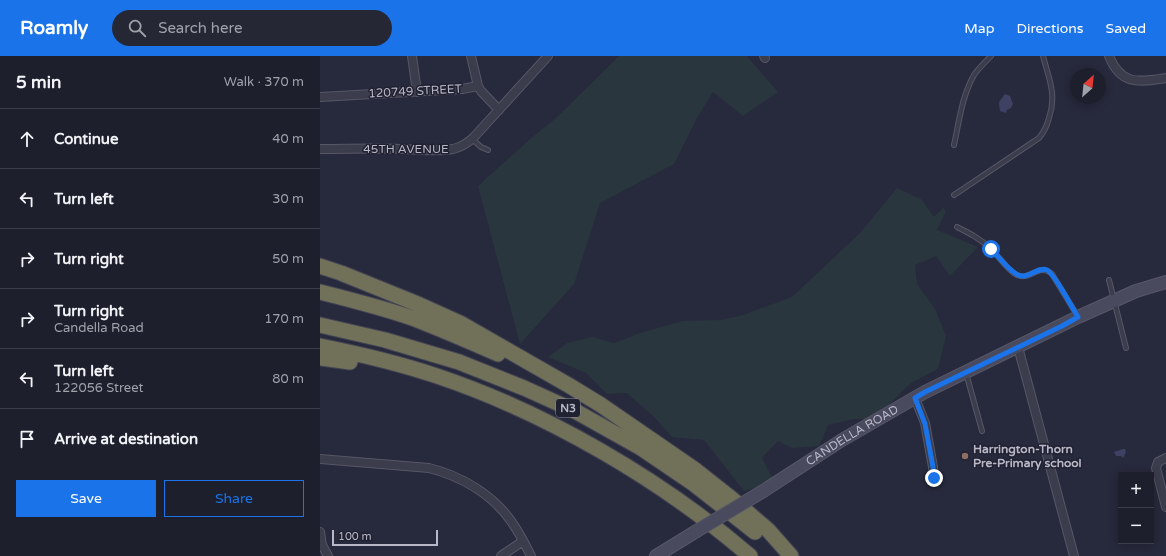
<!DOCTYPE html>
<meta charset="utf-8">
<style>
body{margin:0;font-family:"Varela Round",sans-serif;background:#252735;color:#f1f3f6}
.controls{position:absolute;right:12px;bottom:12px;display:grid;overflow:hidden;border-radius:0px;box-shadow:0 2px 10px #0003}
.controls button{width:36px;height:36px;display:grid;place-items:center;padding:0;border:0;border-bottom:1px solid #3b3d49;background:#1d1f2d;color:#f1f3f6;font:20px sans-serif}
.compass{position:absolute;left:750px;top:12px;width:36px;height:36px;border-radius:50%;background:#1d1f2d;box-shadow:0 2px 10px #0003;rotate:27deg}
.scale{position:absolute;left:12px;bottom:10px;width:106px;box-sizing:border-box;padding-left:4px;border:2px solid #b7b7c7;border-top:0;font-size:11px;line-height:14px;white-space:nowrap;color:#b7b7c7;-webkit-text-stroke:3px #202131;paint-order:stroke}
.stop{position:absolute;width:12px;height:12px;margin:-9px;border:3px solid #1a73e8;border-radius:50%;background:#fff}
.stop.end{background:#1a73e8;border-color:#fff;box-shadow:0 1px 4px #0008}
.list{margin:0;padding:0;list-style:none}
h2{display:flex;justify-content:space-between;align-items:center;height:52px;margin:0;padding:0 16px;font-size:17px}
h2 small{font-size:13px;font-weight:400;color:#a0a2aa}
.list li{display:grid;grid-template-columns:26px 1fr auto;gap:12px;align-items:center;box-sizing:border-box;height:60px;padding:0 16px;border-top:1px solid #3b3d49}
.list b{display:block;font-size:15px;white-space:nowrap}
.list p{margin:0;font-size:13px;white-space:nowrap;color:#a0a2aa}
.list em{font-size:13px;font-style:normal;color:#a0a2aa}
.actions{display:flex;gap:8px;padding:12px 16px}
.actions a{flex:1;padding:9px 0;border:1px solid #1a73e8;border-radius:0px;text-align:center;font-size:14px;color:#1a73e8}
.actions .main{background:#1a73e8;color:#fff}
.icon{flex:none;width:22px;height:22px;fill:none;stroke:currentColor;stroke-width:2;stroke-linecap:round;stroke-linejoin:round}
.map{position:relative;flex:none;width:846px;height:500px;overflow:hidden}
header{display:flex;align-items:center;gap:24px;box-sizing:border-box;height:56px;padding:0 20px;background:#1a73e8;color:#fff}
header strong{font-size:19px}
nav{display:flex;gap:22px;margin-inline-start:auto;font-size:14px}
.search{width:280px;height:36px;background:#252735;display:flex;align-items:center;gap:10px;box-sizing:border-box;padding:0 14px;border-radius:22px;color:#a0a2aa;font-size:15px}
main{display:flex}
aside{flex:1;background:#1d1f2d}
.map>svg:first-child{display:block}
.green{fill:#2a363e}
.water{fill:#3f4162}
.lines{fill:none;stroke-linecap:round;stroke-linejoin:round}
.lane-casing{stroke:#565767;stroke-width:6}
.street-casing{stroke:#565767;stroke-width:10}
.secondary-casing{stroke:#565767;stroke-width:14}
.highway-casing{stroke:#434454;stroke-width:17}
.lane{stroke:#3b3c4c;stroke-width:4}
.street{stroke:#3b3c4c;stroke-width:8}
.secondary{stroke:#494a5e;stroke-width:12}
.highway{stroke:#717059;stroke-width:15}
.secondary-bridge-casing{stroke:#565767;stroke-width:14;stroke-linecap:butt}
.secondary-bridge{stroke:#494a5e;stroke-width:12}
.route{stroke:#1a73e8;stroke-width:5}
.education-dot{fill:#8d6e63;stroke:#202131;stroke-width:1.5}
.labels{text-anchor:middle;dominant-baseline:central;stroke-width:3;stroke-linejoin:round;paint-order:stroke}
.shield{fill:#202131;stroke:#8a8a9a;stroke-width:1}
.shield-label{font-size:11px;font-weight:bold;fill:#b7b7c7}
.street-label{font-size:12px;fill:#b7b7c7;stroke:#202131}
.poi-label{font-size:12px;font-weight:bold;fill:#b7b7c7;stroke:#202131;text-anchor:start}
</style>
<header>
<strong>Roamly</strong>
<div class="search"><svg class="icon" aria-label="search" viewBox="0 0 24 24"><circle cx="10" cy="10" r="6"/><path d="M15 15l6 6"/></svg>Search here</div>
<nav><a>Map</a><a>Directions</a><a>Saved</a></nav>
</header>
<main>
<aside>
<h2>5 min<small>Walk · 370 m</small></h2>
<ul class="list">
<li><svg class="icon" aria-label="ahead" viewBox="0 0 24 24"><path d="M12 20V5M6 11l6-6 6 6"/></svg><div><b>Continue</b></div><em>40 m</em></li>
<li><svg class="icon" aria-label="left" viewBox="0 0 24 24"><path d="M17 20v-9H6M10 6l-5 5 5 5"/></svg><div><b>Turn left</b></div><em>30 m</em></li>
<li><svg class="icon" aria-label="right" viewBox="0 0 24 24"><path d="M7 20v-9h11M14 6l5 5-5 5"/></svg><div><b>Turn right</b></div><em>50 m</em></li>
<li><svg class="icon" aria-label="right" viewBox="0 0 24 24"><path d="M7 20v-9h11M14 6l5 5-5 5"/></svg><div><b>Turn right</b><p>Candella Road</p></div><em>170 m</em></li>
<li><svg class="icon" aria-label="left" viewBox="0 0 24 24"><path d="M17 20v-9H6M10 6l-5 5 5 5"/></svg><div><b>Turn left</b><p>122056 Street</p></div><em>80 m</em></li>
<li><svg class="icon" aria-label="arrive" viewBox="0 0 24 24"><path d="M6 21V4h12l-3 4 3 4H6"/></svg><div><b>Arrive at destination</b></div></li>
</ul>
<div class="actions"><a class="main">Save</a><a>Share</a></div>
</aside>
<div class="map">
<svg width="846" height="500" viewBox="0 0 846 500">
<rect width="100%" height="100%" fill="#27293c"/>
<path class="green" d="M299,0H427L458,36L423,60L393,36L377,62L354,108L280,147L254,228L200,288L158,130L210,83L235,63Z
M577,132L601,143L614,161L623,152L626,155L617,174L658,191L630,220L616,200L595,209L597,228L615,253L626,280L618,313L591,327L554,363H534L508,369L499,390L472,392L458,385L442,402L455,427L424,435L384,384L352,381L334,361L307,337L287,338L266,317L228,301L247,287L272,281L294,287L320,277L363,265L401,264L423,259L472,241L541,176Z"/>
<path class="water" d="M685,38L690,40L693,48L691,52L687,54L686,57L680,55C678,44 679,46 685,38Z
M803,393H805L806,396L803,402L801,400H796L794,396Z"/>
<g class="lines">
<g class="lane-casing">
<path id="lane" d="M152,83L161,91L168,94
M634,89C639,66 642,40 654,19C659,12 665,6 671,0
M634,139L719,82C724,76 727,70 729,62C737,39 729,23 723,0
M637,171C649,177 661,183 671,193C679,200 688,215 697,219C711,225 719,206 732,218L757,259
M789,224L806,292
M646,317L662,375"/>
</g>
<g class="street-casing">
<path id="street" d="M92,0L97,36
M151,0L158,30
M444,0L445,2
M789,0C801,30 819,26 846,22
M0,41L142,33L158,30L161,35L179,54
M0,93C27,93 54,92 80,93C97,93 116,96 133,93C141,91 148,87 154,81L228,0
M698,291L754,500
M595,342L605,367L613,411L614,422
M846,402L838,406L836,412L846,451
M0,403L109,412C141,420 172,438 191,465C199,476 205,488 211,500
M0,476L2,489L8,500
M181,500L203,485"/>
</g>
<g class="secondary-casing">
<g id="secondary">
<path id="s1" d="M445,434L522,384L605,336L758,261L816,235L846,226"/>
<path d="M336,500L375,476"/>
</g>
</g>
<g class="highway-casing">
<path id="highway" d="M0,210L21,217L100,249L140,267L250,330L281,349L374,413L412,443L448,474L471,500
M0,236C32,244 64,252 95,263C123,274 151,286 178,298
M0,269L65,284L139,306L204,332L255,355L321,392L374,428L435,476
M0,290C40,298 79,307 117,320C227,357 342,424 430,500
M0,302L30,306"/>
</g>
<use href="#lane" class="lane"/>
<use href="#street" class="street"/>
<use href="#secondary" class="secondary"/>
<use href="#highway" class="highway"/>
<g class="secondary-bridge-casing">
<path id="secondary-bridge" d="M375,476L445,434"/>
</g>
<use href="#secondary-bridge" class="secondary-bridge"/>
</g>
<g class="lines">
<path class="route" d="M614,422L613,411L605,368L595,342L605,336L742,270L758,261C752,252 735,218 727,214C718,210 708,224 698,219C689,215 678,200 671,193"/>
</g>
<circle class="education-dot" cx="645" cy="400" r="4"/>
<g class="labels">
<rect class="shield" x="236" y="343" width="24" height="18" rx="3"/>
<g class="shield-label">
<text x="248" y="352">N3</text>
</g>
<g class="street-label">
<text transform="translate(95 35) rotate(-3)">120749 STREET</text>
<text x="86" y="93">45TH AVENUE</text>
<text stroke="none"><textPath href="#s1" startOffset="103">CANDELLA ROAD</textPath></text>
</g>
<g class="poi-label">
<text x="653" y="393">Harrington-Thorn<tspan x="653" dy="14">Pre-Primary school</tspan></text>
</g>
</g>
</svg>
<div class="controls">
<button>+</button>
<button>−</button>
</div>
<svg class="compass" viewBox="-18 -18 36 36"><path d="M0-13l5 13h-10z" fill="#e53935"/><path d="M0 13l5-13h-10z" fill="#a0a2aa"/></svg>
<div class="scale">100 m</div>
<div class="stop" style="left:671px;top:193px"></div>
<div class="stop end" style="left:614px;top:422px"></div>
</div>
</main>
